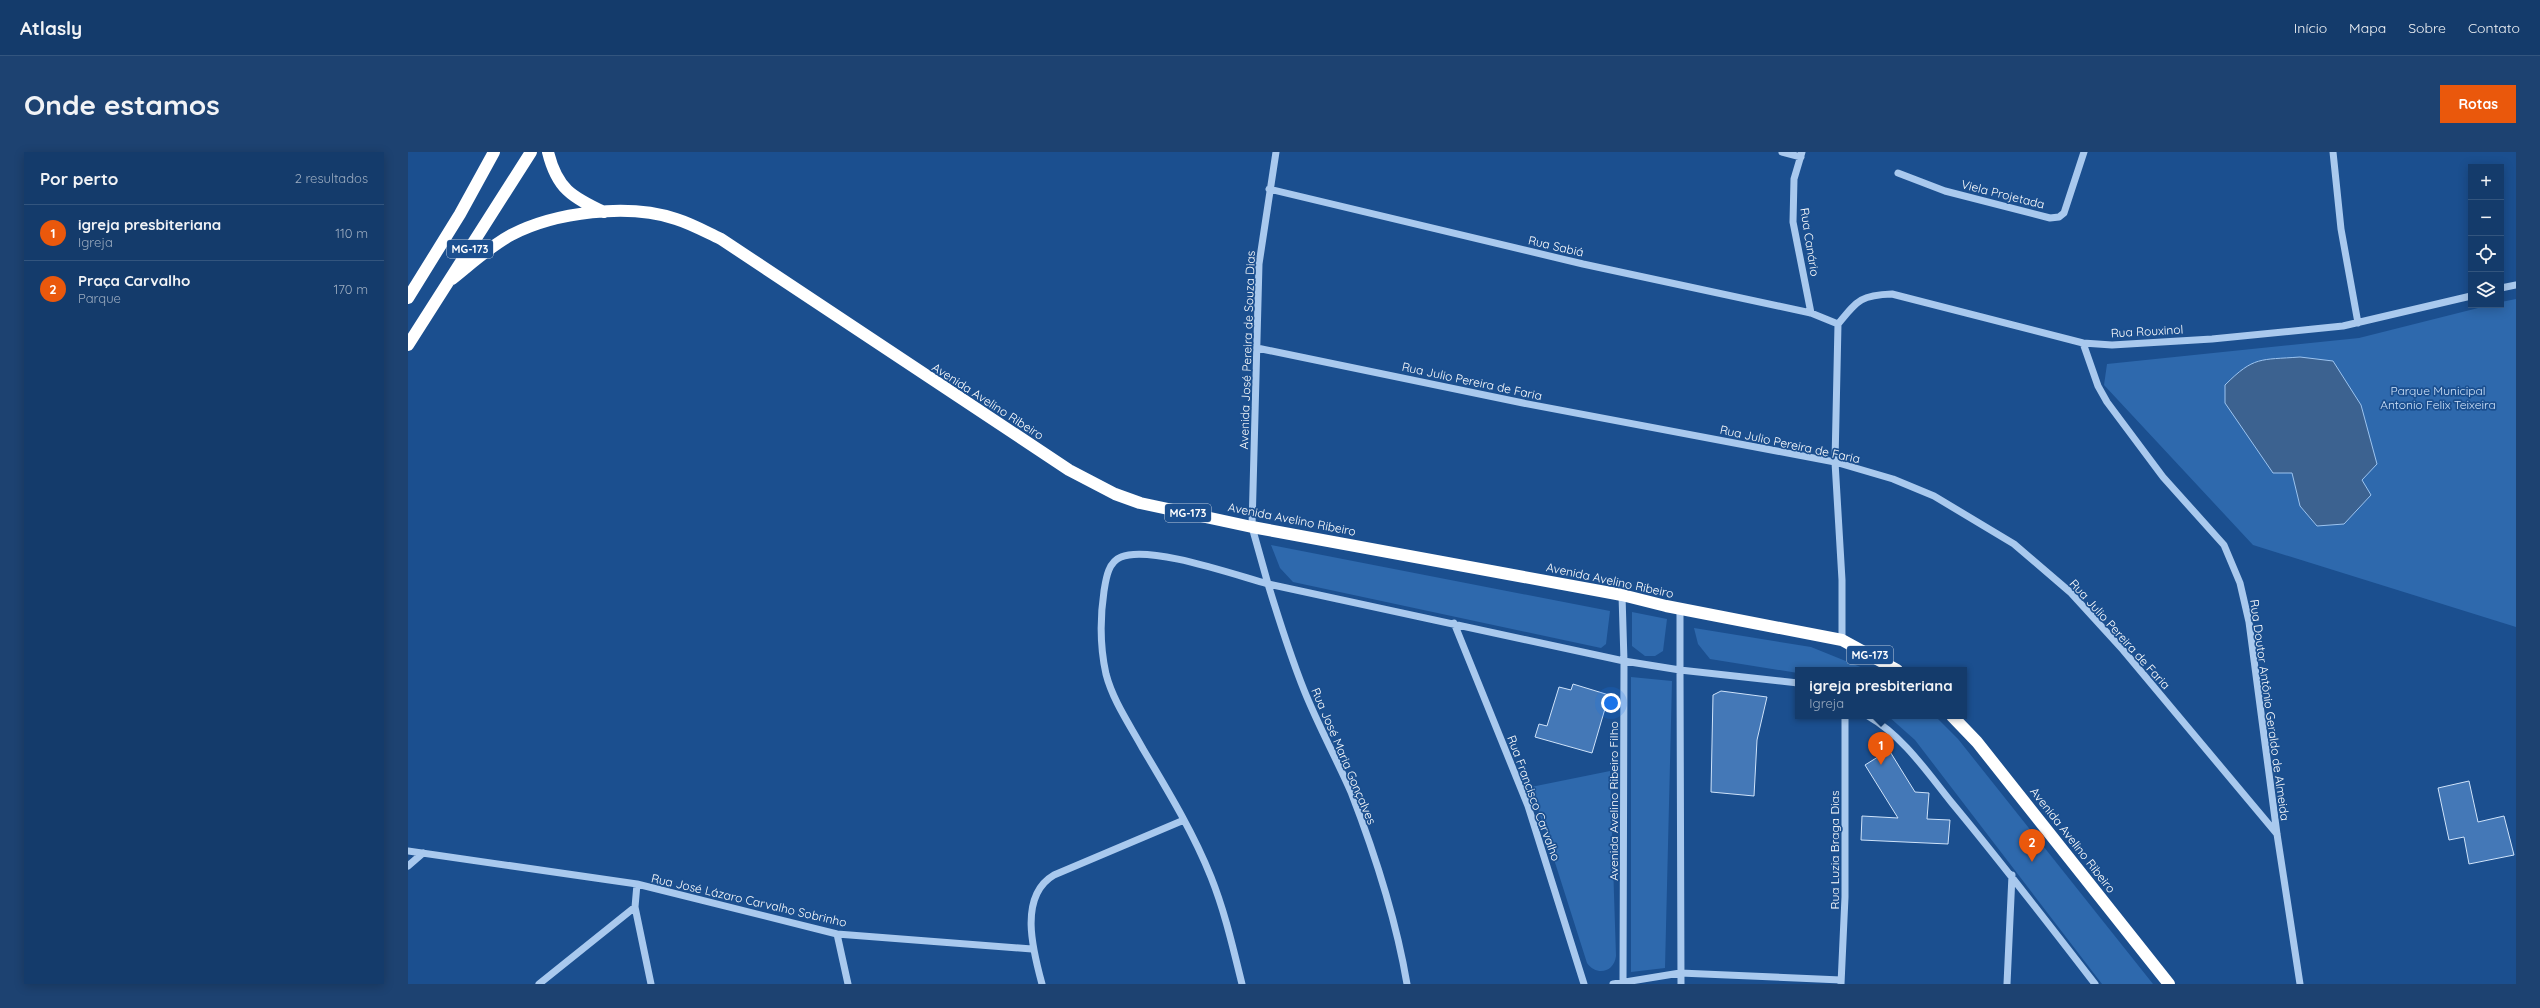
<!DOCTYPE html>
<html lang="pt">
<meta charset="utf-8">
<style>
body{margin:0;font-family:Quicksand,sans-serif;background:#1d4271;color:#f1f3f6}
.controls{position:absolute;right:12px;top:12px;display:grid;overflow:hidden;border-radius:0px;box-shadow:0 2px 10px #0003}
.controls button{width:36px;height:36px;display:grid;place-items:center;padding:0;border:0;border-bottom:1px solid #33557e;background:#143b6b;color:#f1f3f6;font:20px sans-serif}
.you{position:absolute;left:1203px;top:551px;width:14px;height:14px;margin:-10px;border:3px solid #fff;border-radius:50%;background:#1a73e8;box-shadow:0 0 0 6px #1a73e833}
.badge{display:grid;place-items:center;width:26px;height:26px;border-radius:50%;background:#ea580c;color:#fff;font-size:13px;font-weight:700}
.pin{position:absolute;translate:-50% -33px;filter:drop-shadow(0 1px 2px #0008)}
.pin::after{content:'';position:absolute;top:21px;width:14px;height:12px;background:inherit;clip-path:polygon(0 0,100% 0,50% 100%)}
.popup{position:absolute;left:1387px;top:515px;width:172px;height:52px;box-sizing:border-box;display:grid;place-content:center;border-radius:0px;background:#143b6b;filter:drop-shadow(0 1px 3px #0005);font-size:13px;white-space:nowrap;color:#9dadc1}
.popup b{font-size:15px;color:#f1f3f6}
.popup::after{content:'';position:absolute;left:50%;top:100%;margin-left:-8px;border:8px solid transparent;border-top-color:#143b6b}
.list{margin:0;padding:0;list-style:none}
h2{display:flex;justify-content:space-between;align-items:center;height:52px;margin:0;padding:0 16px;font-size:17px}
h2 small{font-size:13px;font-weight:400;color:#9dadc1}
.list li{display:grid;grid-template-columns:26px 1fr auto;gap:12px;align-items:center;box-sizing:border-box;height:56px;padding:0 16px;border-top:1px solid #33557e}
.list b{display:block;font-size:15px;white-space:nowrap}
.list p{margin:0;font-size:13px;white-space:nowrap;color:#9dadc1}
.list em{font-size:13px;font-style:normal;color:#9dadc1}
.icon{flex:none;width:22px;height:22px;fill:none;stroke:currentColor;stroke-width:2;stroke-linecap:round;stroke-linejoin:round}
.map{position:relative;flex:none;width:2108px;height:832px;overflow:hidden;border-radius:0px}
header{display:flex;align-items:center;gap:24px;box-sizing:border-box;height:56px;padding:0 20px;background:#143b6b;border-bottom:1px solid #33557e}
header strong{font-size:19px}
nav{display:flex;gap:22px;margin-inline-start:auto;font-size:14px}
.intro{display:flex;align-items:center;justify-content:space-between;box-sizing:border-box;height:96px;padding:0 24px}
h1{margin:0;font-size:28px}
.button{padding:10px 18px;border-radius:0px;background:#ea580c;color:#fff;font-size:14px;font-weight:700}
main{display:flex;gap:24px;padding:0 24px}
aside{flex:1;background:#143b6b;border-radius:0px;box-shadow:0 2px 10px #0003}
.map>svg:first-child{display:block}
.green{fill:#2e69ad;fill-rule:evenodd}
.water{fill:#3c6290;stroke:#9cc4f0}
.building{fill:#4478b7;stroke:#cfe3fa}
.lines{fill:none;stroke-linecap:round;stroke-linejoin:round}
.minor{stroke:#a9c9ee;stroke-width:7}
.highway{stroke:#fff;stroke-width:12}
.labels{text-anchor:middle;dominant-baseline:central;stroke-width:3.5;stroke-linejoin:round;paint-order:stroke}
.shield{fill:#1b4f8f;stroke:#bbcadd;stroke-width:1}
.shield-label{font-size:11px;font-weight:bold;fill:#fff}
.street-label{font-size:12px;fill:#fff;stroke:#1b4f8f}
.park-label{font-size:12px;fill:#cfe3fa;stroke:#1b4f8f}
</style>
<header>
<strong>Atlasly</strong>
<nav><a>Início</a><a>Mapa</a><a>Sobre</a><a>Contato</a></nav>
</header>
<div class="intro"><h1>Onde estamos</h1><a class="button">Rotas</a></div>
<main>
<aside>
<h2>Por perto<small>2 resultados</small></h2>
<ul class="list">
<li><span class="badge">1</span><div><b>igreja presbiteriana</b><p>Igreja</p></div><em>110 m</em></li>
<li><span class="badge">2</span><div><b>Praça Carvalho</b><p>Parque</p></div><em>170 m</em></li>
</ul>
</aside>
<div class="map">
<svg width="2108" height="832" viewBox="0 0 2108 832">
<rect width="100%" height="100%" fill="#1b4f8f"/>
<path class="green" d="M2108,147V475L1845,393L1696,233L1699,212L1951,186L2082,153H2093V150ZM1884,320L1909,374L1892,354Z
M863,393L1202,459L1198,492L1193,496L885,430L872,416Z
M1224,460L1259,467L1255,499L1247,504H1237L1224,494Z
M1286,476L1403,495L1460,518H1390V521L1302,507L1290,492Z
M1223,525L1264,529L1257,816L1223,820Z
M1480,564H1527L1550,587L1745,832H1694L1507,588Z
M1202,619L1208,804C1206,821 1188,824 1179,811L1123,635Z"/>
<path class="water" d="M1892,205L1925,209L1953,253L1969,312L1954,328L1963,343L1936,372L1909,374L1892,354L1884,321H1865L1817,251V233C1846,204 1852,208 1892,205Z"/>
<path class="building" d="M1165,532L1201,543L1184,601L1127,585L1131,572L1139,574L1151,535L1163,538Z
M1313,539L1359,545L1349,588L1346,644L1303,640L1305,543Z
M1481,598L1507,640L1521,641L1519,667L1542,668L1540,692L1453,688L1454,664L1490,666L1457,613Z
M2061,629L2070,670L2096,664L2106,703L2061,712L2056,685L2041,688L2030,636Z"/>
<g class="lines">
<path class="minor" d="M1374,0L1393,5
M1394,0L1386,27L1385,70L1403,161
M1925,0L1933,77L1950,171
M1490,21L1537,39L1642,66L1651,65L1656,61L1676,0
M861,37L1175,112L1403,161L1430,172
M2093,136L2108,133
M1430,172C1449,149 1452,143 1484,142L1675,191L1704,193L1804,187L1935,174L2063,144
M1430,172L1427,310L1434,428V488
M1675,191L1690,234L1699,250L1755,325L1816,393L1832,431L1841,470L1869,682L1892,832
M849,196L1115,251L1427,310L1485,327L1526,344L1606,392L1662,440L1715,498L1869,682
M1214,443L1216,509L1215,832
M1272,457V518L1390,531
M1046,471L1120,654L1176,832
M1460,564C1495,584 1519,620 1544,651C1593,710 1640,771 1687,832
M0,699L229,732L429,782L624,797
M0,714L15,701
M229,732L227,755L243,832
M429,782L440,832
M131,832L227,755
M634,832C625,799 610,744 646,723L776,668
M834,832C825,796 817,760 803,725C785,680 760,639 735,597C722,573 705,549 698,522C692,495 692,466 696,439C698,427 700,410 713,405C742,393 827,423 860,432L844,375L851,112L868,0
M999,832C988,767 967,702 943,640C928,606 910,573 896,538C882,503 871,468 860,432L1216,509L1272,518L1273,832
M1205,832L1272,821L1433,828
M1433,832L1437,745V564
M1599,832L1604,723"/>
<path class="highway" d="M140,0C149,37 164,45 196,60
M44,127C63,112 81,95 103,83C147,60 220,51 268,67C284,72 298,80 313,87L661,318L707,342L732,351L844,375L1214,443L1258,454L1434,488L1489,518
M0,146L52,62L86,0
M0,193L123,0
M1544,564L1569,590L1761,832"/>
</g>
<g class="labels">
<g class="shield">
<rect x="39" y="88" width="46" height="18" rx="3"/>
<rect x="757" y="352" width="46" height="18" rx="3"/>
<rect x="1439" y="494" width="46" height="18" rx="3"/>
</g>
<g class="shield-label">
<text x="62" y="97">MG-173</text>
<text x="780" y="361">MG-173</text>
<text x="1462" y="503">MG-173</text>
</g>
<g class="street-label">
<text transform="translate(1595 42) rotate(14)">Viela Projetada</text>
<text transform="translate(1402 90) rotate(81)">Rua Canário</text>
<text transform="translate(1148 94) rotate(13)">Rua Sabiá</text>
<text transform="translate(1739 179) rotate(-3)">Rua Rouxinol</text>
<text transform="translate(839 198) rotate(-88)">Avenida José Pereira de Souza Dias</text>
<text transform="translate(1064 229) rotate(12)">Rua Julio Pereira de Faria</text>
<text transform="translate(580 249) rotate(33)">Avenida Avelino Ribeiro</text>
<text transform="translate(1382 292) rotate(12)">Rua Julio Pereira de Faria</text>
<text transform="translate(884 367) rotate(11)">Avenida Avelino Ribeiro</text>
<text transform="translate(1202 428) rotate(12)">Avenida Avelino Ribeiro</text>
<text transform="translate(1712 482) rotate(48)">Rua Julio Pereira de Faria</text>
<text transform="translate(1862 558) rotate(82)">Rua Doutor Antônio Geraldo de Almeida</text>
<text transform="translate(936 604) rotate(67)">Rua José Maria Gonçalves</text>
<text transform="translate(1126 646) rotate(70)">Rua Francisco Carvalho</text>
<text transform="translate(1205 649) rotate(-90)">Avenida Avelino Ribeiro Filho</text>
<text transform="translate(1665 688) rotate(52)">Avenida Avelino Ribeiro</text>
<text transform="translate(1426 698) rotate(-90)">Rua Luzia Braga Dias</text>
<text transform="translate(341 748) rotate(13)">Rua José Lázaro Carvalho Sobrinho</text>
</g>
<g class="park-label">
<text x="2030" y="238">Parque Municipal<tspan x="2030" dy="14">Antonio Felix Teixeira</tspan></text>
</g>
</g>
</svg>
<div class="controls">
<button>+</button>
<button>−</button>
<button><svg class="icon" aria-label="locate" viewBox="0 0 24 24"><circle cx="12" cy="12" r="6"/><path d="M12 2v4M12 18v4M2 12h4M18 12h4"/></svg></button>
<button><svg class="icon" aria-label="layers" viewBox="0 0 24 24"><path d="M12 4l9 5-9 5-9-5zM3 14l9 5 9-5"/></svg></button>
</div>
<div class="you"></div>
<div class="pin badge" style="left:1473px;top:613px">1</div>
<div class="popup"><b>igreja presbiteriana</b>Igreja</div>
<div class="pin badge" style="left:1624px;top:710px">2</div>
</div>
</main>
